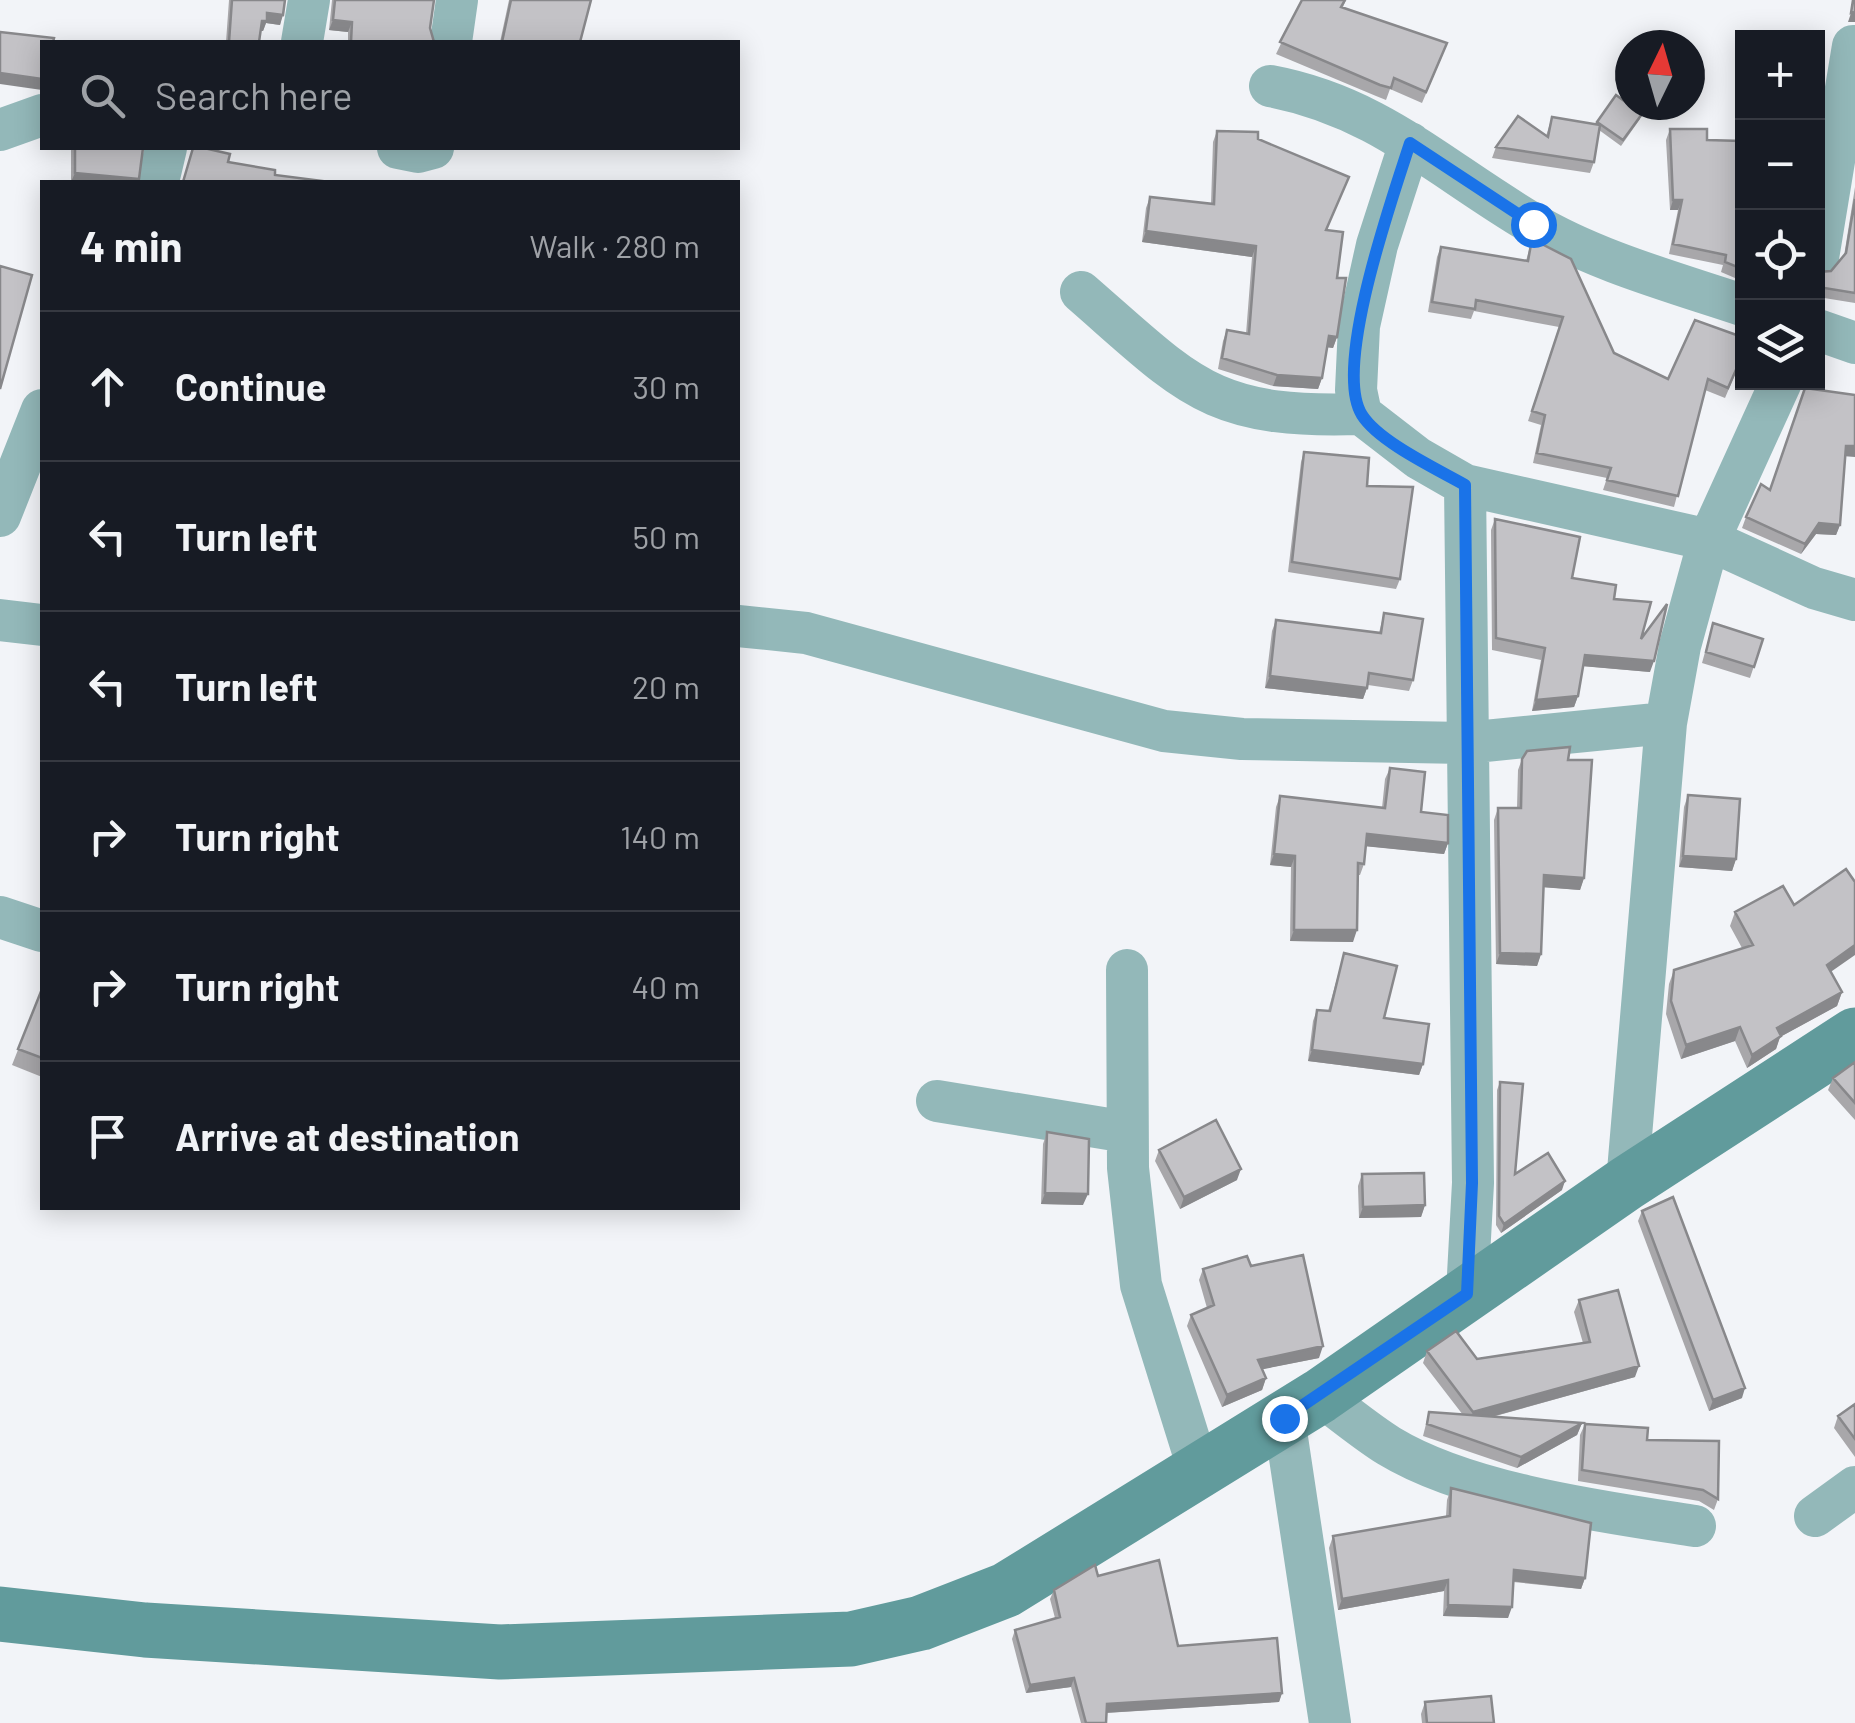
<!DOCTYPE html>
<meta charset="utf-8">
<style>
body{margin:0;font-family:Barlow,sans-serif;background:#242831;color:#f1f3f6}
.controls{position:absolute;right:30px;top:30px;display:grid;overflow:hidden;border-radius:0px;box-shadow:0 5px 25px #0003}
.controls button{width:90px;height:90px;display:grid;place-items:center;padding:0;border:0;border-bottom:2px solid #363941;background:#171b24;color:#f1f3f6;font:50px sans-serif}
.compass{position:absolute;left:1615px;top:30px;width:90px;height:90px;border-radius:50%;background:#171b24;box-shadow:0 5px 25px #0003;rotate:5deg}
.stop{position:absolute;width:30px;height:30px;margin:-22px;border:8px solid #1a73e8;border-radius:50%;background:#fff}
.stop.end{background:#1a73e8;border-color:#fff;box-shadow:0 2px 10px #0008}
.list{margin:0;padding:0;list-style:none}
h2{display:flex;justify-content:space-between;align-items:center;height:130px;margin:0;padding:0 40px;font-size:42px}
h2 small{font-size:32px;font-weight:400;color:#9ea1a6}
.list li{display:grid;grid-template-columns:65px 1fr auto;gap:30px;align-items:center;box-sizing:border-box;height:150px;padding:0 40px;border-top:2px solid #363941}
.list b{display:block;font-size:38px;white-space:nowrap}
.list em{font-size:32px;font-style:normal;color:#9ea1a6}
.icon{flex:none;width:55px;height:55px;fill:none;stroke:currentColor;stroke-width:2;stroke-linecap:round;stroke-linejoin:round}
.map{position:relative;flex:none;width:1855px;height:1723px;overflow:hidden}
.search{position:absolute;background:#171b24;box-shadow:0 5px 25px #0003;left:40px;top:40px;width:700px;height:110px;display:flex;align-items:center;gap:25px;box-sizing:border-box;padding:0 35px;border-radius:0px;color:#9ea1a6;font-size:38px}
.panel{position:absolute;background:#171b24;box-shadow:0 5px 25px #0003;left:40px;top:180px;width:700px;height:1030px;border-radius:0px}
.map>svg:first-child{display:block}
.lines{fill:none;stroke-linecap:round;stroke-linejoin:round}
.street{stroke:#93b8b9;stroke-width:42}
.secondary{stroke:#619b9c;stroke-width:55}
.wall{fill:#a8a7aa}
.shaded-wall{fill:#88888b}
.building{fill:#c3c2c6;stroke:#88888b;stroke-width:2.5}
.route{stroke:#1a73e8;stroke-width:12}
</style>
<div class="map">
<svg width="1855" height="1723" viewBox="0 0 1855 1723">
<rect width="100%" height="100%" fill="#f2f4f8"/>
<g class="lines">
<path class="street" d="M302,42L309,0
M451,42L457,0
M1270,86C1377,106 1439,168 1530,222C1593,260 1673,282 1742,305
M0,130L42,115
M1410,143L1377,245L1359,326L1356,390L1361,414L1418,458L1465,485L1709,540L1814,588L1855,600
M398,148L418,152L433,148
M158,182L166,148
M1818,258L1853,46
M1081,292C1189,386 1210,419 1361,414
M1818,330L1855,343
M1465,485L1473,1183L1467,1293
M0,516L42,410
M0,620L42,625
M738,626L806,633L1164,731L1242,739L1465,743L1666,723
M0,917L42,931
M1127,970L1128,1168L1141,1285L1199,1471
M937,1101L1127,1132
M1627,1183L1666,723L1680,646L1709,540L1781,382
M1320,1396C1343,1412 1365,1431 1389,1446C1468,1494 1604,1512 1695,1526
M1284,1418L1330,1723
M1815,1516L1855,1487"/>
<path class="secondary" d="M0,1614L145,1630L500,1652L851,1639L921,1623L1006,1590L1320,1396L1627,1183L1855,1035"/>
</g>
<path class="wall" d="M229,0H285L280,25L266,23L263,31H261L259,42H226Z
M332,0H434L430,28L434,42H348V32L329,30Z
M509,0H591L580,42H500Z
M1302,0H1346L1343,7L1443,54L1422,103L1390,89L1386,100L1376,96L1276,54Z
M1552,117L1596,124L1597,122L1640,119L1621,146L1599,130L1594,162L1590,173L1492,158L1496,147L1546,136Z
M1670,129L1707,140L1742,141V281L1721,272L1723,265L1669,254L1678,210H1670L1666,140Z
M1217,131L1258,139L1327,230L1337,278V337L1333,348L1327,347L1322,378L1318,389L1273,386L1218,369L1223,341L1227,330L1246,334L1252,257L1142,242L1146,208L1150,197L1211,204L1213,142Z
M71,148H143L138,182H71Z
M1855,187V303L1818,297V272L1831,271L1844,256Z
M1532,239L1614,353L1668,379L1742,337V358L1725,398L1705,390L1674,507L1603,490L1607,478L1533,463L1541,425L1528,421L1559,327L1474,311L1471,319L1428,312L1437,257L1441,247L1526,261Z
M1304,452L1367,486L1400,579L1396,589L1288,572L1301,462Z
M1845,456L1840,525L1836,535L1816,534L1801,554L1742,528L1746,517Z
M1495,519L1572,578L1614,599L1641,639L1650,672L1583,666L1578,696L1574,707L1532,711L1541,660L1492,650L1491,530Z
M1384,613L1413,680L1409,691L1368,685L1363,699L1265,688L1272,631L1276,620L1379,633Z
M1713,623L1763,639L1750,678L1702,663Z
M1522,759L1568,760L1584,878L1580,890L1544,887L1541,954L1537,966L1496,964L1494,820L1498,808H1517L1518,770Z
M1390,768L1421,812L1448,843L1444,854L1366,846L1364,864L1360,875H1358L1353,942L1290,941L1291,867L1270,865L1276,807L1280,796L1382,808L1385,779Z
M1688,795L1736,859L1732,871L1679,867L1684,807Z
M1735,912L1831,972L1842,992L1837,1006L1780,1037L1776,1049L1747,1068L1735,1041L1681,1059L1666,1014L1669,984L1674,970L1742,948L1730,926Z
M1344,953L1384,1018L1423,1064L1419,1075L1308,1061L1313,1021L1317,1010L1328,1011Z
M42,989V1077L12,1065Z
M1855,1062V1120L1828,1090L1833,1078Z
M1500,1082L1515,1174L1562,1190L1501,1233L1496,1225L1497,1090Z
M1047,1132L1083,1205L1041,1204L1043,1144Z
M1159,1150L1237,1180L1180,1209L1155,1161Z
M1362,1174L1425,1205L1421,1217L1359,1218L1358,1186Z
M1642,1211L1742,1398L1709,1411L1638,1221Z
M1251,1266L1319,1358L1262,1369L1266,1378L1262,1390L1222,1407L1187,1326L1191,1315L1207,1308L1199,1280L1203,1269Z
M1579,1300L1635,1377L1492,1417L1582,1423L1577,1435L1517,1468L1423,1436L1429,1412L1463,1415L1423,1363L1427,1351L1477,1359L1583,1343L1574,1312Z
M1855,1404V1457L1834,1428L1838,1416Z
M1585,1424L1718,1499L1714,1510L1699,1501L1578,1481L1580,1435Z
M1451,1488L1585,1578L1581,1589L1513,1582L1508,1618L1443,1616L1444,1591L1338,1610L1329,1548L1333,1536L1446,1516L1447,1500Z
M1098,1576L1178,1646L1282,1693L1279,1702L1106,1713V1723H1081L1071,1687L1026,1693L1012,1639L1015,1630L1055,1618L1050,1599L1054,1590Z
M1425,1702L1494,1723H1422L1421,1714Z"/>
<path class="shaded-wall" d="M1855,12V22H1848L1851,13Z
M267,13L283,15L280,25L266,23L263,31L258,30L262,21Z
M333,20L352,22L348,32L329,30Z
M0,73L42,79V90L0,84Z
M75,173L139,179L138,182H71Z
M1673,200H1682L1678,210H1670Z
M1146,231L1256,246L1252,257L1142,242Z
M1329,336L1337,337L1333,348L1325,347Z
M1277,375L1322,378L1318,389L1273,386Z
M1846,446H1855V457L1842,456Z
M1819,523L1840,525L1836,535L1816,534L1801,554L1805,544Z
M1585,655L1654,661L1650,672L1581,666Z
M1270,676L1367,688L1363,699L1265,688Z
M1578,696L1574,707L1532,711L1536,700Z
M1367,834L1448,843L1444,854L1363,846Z
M1274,854L1295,856L1291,867L1270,865Z
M1683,856L1736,859L1732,871L1679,867Z
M1544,875L1584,878L1580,890L1540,887Z
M1294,930H1357L1353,942L1290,941Z
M1855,945V955L1822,978L1827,965Z
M1500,953L1541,954L1537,966L1496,964Z
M1842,992L1837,1006L1780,1037L1776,1049L1747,1068L1752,1055L1777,1028Z
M1740,1027L1735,1041L1681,1059L1686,1045Z
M1312,1050L1423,1064L1419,1075L1308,1061Z
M1241,1169L1237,1180L1180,1209L1184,1197Z
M1565,1181L1562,1190L1501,1233L1504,1224Z
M1045,1193L1088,1194L1083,1205L1041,1204Z
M1425,1205L1421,1217L1359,1218L1363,1207Z
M1323,1346L1319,1358L1254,1371L1258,1360Z
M1639,1366L1635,1377L1469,1423L1473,1412Z
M1266,1378L1262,1390L1222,1407L1227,1395Z
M1745,1388L1742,1398L1709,1411L1713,1400Z
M1582,1423L1577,1435L1517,1468L1521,1457Z
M1514,1570L1585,1578L1581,1589L1510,1581Z
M1448,1580L1444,1591L1338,1610L1342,1599Z
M1448,1605L1512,1607L1508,1618L1443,1616Z
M1074,1678L1071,1687L1026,1693L1030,1685Z
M1282,1693L1279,1702L1103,1713L1107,1704Z"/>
<path class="building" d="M232,0H285L283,15L267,13V21H262L259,42H229Z
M335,0H434L430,28L434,42H351L352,22L333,20Z
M511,0H591L580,42H502Z
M1302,0H1345L1341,7L1447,43L1426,92L1394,78L1391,88L1380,85L1280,42Z
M1853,0H1855V12L1851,13Z
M0,32L54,38L53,42H42V79L0,73Z
M1616,95L1642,114L1623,140L1597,122Z
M1518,116L1548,137L1552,117L1600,125L1594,162L1496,147Z
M1670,129H1707V140L1742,141V269L1725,262L1726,255L1673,244L1682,200H1673Z
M1217,131L1258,132V139L1349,177L1326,230L1343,232L1337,278H1346L1337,337L1329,336L1322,378L1277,375L1222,358L1227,330L1249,334L1256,246L1146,231L1150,197L1214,204Z
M75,148H143L139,179L75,173Z
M193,148H204L230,154L228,162L275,170V175L330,182H183Z
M1855,199V293L1818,287V272L1831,271L1846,253Z
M1532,239L1571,259L1614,353L1668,379L1695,320L1742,337V356L1728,388L1708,379L1678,496L1607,480L1611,468L1537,453L1545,415L1532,411L1563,317L1476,300L1475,309L1432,302L1441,247L1528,261Z
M0,266L32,275L0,389Z
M1805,388L1855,395V446H1846L1840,525L1819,523L1805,544L1746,517L1761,484L1770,490Z
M1304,452L1369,458L1367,486L1413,487L1400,579L1292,562Z
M1495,519L1580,537L1572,578L1616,585L1614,599L1651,602L1641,639L1667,604L1654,661L1585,655L1578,696L1536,700L1545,648L1496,638Z
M1384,613L1423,619L1413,680L1369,673L1367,688L1270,676L1276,620L1381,633Z
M1713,623L1763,639L1754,667L1706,652Z
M1570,747L1568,760H1592L1584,878L1544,875L1541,954L1500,953L1498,808H1521L1522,759L1527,751Z
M1390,768L1425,772L1421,812L1448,815V843L1367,834L1364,864L1358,863L1357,930H1294L1295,856L1274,854L1280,796L1385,808Z
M1688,795L1740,799L1736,859L1683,856Z
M1846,869L1855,882V945L1827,965L1842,992L1777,1028L1781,1036L1752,1055L1740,1027L1686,1045L1671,1001L1674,970L1753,945L1735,912L1783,886L1794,905Z
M1344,953L1397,966L1384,1018L1429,1024L1423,1064L1312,1050L1317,1010L1330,1011Z
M42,989V1058L18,1049Z
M1855,1062V1103L1833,1078Z
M1500,1082L1523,1084L1515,1174L1548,1153L1565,1181L1504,1224L1499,1216Z
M1216,1120L1241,1169L1184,1197L1159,1150Z
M1047,1132L1089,1139L1088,1194L1045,1193Z
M1424,1173L1425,1205L1363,1207L1362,1174Z
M1673,1197L1745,1388L1713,1400L1642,1211Z
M1303,1255L1323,1346L1258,1360L1266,1378L1227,1395L1191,1315L1214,1305L1203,1269L1247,1256L1251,1266Z
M1618,1290L1639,1366L1473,1412L1427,1351L1456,1331L1477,1359L1590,1342L1579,1300Z
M1855,1404V1439L1838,1416Z
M1429,1412L1582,1423L1521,1457L1427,1424Z
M1585,1424L1648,1428L1647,1440L1719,1441L1718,1499L1703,1490L1582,1470Z
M1451,1488L1591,1523L1585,1578L1514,1570L1512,1607L1448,1605V1580L1342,1599L1333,1536L1450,1516Z
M1159,1560L1178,1646L1277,1638L1282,1693L1107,1704L1106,1723H1086L1074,1678L1030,1685L1015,1630L1060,1617L1054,1590L1095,1565L1098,1576Z
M1491,1696L1494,1723H1427L1425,1702Z"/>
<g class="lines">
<path class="route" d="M1284,1418L1467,1294L1472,1183L1465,485C1437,469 1379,442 1362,415C1332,368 1393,196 1410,143L1533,224"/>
</g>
</svg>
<div class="controls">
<button>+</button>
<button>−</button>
<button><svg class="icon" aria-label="locate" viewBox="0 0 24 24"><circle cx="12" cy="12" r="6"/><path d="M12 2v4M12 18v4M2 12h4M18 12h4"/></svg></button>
<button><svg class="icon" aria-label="layers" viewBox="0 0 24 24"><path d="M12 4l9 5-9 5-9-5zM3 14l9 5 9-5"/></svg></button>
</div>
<svg class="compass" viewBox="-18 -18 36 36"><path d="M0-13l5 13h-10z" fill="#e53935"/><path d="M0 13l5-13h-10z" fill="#9ea1a6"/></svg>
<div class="stop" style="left:1533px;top:224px"></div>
<div class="stop end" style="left:1284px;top:1418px"></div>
<div class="search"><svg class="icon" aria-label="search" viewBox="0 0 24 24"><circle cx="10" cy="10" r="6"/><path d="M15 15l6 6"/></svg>Search here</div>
<section class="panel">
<h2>4 min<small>Walk · 280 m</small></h2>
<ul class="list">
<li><svg class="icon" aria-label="ahead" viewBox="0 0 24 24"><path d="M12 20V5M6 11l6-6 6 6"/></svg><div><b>Continue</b></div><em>30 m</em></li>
<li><svg class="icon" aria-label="left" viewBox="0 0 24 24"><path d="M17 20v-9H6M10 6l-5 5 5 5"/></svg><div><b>Turn left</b></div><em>50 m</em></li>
<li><svg class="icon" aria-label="left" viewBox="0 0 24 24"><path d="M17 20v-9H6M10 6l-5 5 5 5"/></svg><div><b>Turn left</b></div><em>20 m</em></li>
<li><svg class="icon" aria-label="right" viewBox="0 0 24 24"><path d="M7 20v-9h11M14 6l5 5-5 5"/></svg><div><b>Turn right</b></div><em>140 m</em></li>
<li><svg class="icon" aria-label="right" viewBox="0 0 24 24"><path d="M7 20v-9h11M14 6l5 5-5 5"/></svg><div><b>Turn right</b></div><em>40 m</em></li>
<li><svg class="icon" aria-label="arrive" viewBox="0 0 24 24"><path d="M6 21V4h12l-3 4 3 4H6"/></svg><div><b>Arrive at destination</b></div></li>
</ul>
</section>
</div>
